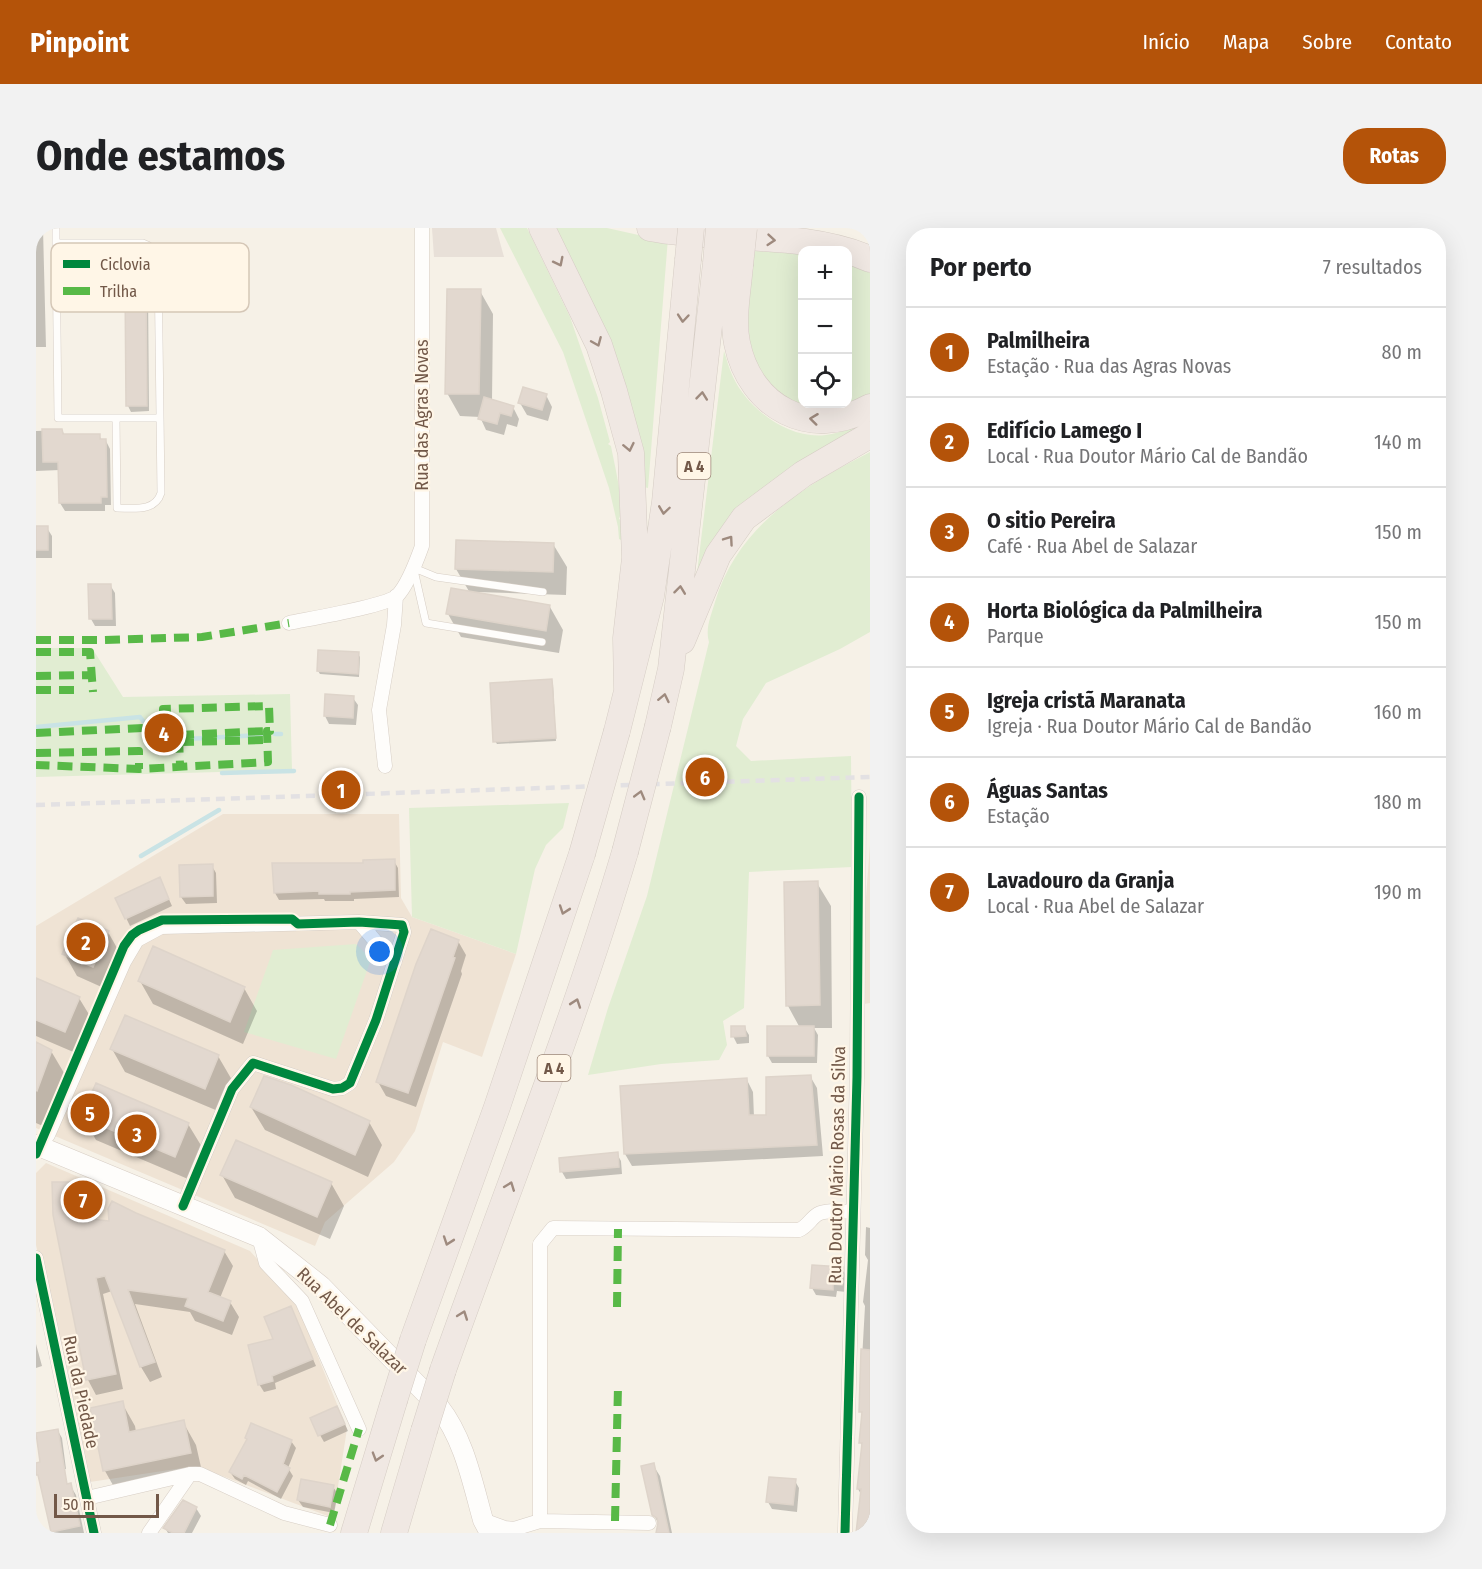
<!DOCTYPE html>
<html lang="pt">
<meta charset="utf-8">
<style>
body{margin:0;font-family:"Fira Sans Condensed",sans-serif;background:#f2f2f2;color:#202124}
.controls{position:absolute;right:18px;top:18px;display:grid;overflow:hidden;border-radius:12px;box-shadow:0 6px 24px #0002}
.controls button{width:54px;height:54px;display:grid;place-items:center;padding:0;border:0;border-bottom:2px solid #e0e0e0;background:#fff;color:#202124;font:30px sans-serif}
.scale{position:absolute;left:18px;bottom:15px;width:105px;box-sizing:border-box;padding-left:6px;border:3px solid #725848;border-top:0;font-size:16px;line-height:21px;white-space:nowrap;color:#725848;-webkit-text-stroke:4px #fff6e7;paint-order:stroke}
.you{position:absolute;left:344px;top:724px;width:21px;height:21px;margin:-15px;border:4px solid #fff;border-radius:50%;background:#1a73e8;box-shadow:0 0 0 9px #1a73e833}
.badge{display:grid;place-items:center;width:39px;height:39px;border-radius:50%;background:#b45309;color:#fff;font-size:20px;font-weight:700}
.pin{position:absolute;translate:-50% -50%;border:3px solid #fff;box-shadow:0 2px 6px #0006}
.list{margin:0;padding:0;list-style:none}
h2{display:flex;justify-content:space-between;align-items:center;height:78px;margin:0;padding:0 24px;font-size:26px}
h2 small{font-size:20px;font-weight:400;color:#757577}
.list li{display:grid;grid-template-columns:39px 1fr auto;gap:18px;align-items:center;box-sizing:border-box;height:90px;padding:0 24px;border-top:2px solid #e0e0e0}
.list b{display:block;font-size:22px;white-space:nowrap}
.list p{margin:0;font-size:20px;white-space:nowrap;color:#757577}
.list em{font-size:20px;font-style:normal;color:#757577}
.icon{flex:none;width:33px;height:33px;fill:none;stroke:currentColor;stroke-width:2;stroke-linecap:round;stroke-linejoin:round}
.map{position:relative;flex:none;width:834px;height:1305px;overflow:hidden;border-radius:24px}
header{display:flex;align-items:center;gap:36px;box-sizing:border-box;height:84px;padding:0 30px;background:#b45309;color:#fff}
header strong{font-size:28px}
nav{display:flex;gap:33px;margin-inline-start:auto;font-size:21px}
.intro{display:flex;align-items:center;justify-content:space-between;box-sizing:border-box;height:144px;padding:0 36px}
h1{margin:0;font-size:42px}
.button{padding:15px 27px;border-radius:24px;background:#b45309;color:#fff;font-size:21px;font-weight:700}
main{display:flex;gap:36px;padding:0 36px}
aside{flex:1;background:#fff;border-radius:24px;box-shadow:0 6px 24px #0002}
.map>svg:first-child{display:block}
.residential{fill:#efe3d4}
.industrial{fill:#e8e0d8}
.green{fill:#e1edd2}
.shadow{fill:#0003}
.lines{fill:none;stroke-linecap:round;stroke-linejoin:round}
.stream{stroke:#c9e3e5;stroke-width:4.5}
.building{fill:#e2d8cf;stroke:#ded4ca;stroke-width:1.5}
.lane-casing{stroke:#d7cec5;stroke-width:8}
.street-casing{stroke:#d7cec5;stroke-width:15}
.secondary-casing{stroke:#d6ccc3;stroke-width:21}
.highway-casing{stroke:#d5ccc4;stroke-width:27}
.lane{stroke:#fefdfb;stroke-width:7}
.street{stroke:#fefdfb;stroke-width:14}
.secondary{stroke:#fefdfb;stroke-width:20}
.highway{stroke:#f0e8e3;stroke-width:26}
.rail{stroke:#e3e1e3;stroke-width:4.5;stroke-dasharray:9 6;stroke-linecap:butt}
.highway-bridge-casing{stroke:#d5ccc4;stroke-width:27;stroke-linecap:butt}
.highway-bridge{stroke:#f0e8e3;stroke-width:26}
.quiet{stroke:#58b947;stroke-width:8;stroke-dasharray:15 8;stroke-linecap:butt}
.cycleway-casing{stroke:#fff6e7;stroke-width:13}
.cycleway{stroke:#00873e;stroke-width:9}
.oneway{stroke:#9e8a7e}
.labels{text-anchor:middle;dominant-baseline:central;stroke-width:4.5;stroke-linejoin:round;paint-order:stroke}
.shield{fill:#fff6e7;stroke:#9c8778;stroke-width:1.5}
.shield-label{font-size:16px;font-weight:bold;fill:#725848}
.street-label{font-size:18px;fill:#725848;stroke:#fff6e7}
.key{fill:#fff6e7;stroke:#d5c7b7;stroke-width:1.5}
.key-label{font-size:16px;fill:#725848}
</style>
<header>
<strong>Pinpoint</strong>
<nav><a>Início</a><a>Mapa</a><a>Sobre</a><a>Contato</a></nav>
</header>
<div class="intro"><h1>Onde estamos</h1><a class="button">Rotas</a></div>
<main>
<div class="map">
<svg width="834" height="1305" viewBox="0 0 834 1305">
<rect width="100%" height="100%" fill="#f6f1e7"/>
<path class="residential" d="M187,586H363L365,670L376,689L480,726L446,829L407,814L379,903L358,934L289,994L279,1018L0,900V698Z
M834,617V775L828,776L829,682Z
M10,935L214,1023L260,1074L311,1201L297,1290L160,1238L54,1254L0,1017V945Z"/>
<path class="industrial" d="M396,0H460L468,29H398Z"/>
<path class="green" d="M464,0H491L534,89L562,170L574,214L572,216L575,218C578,235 589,277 583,291L585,292V312L583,311L582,299L573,260L527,124Z
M514,0H571L607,8L632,10L612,260L608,259Z
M716,23L766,25V176H812V32L834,45V167L792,184L740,169L723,148L709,99Z
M688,123C691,132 693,141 697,149C712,181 753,212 790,207C805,205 820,198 834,192V197L661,345Z
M834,224V404L804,421L730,455L707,491L700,518L715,533L815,528L816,639L713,644L708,780L687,793L691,817L683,832L625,836L552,847L572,780L611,668L673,414C669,400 675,388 679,374C702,297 767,259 834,224Z
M0,420H56L87,469L254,466L256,542L0,549Z
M533,575L527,600L510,617L499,641L480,726L376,689L373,580Z
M320,716L335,731L300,831L208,804L237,722Z"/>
<path class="shadow" d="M0,0H7L10,119H0Z
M109,55L112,61L113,183L95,184L92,178Z
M444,63L457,86L456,173L477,179L483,191L481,199L471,196L468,207L450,202L444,189L424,188L411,165Z
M510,167L516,179L512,193L491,187L484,175Z
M26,202L29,208L63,207L66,213H70L74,221L75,277H69V283H29L24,275V242L0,243V203Z
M0,300H11L16,308V330H0Z
M517,316L531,339L530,367L441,364V366L514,379L527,402L523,425L425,409L412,386L434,365L420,341Z
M74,357L79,365L80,398H59L55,391Z
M322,426L324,429L323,449L284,446L282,443Z
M515,453L517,456L520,513L461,516L459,513Z
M317,470L322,477L320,497L293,496L289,488Z
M358,633L362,640L363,669L318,671V673H289L288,671L243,672L239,665L329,636Z
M176,638L180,645L181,675L150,676L145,669Z
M781,655L795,678L796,800H778L782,807L781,835H736L732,828L764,800L752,778Z
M127,658L136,678L94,698L81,671Z
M72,704L85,727L70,761L41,748L28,725Z
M422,713L430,727L425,743L426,746L380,879L350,868L342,854Z
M0,752L43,770L57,793L42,826L0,808Z
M104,753L208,760L221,783L207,816L117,776Z
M708,799L713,807V815L701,816L697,808Z
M0,816L15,823L34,855L16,902L0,895Z
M76,821L182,828L196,852L182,883L89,844Z
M774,848L781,860L787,928L596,938L589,926L711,852L717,864L718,889L732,888Z
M215,879L333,894L346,917L332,949L229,902Z
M47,889L152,896L166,919L152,951L60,912Z
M581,926L585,933L586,946L530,951L526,944Z
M186,947L295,955L308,978L294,1011L199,970Z
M56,965L65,980L59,993L74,995L99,986L188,1023L197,1038L184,1070L194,1074L203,1089L196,1107L159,1093L154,1084L99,1076L126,1149L114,1154L105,1139L76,1063L67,1066L87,1161L60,1167L52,1152L18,987Z
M830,999L834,1000V1305H821L826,1268L822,1261L827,1219L824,1214L827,1187L825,1184V1149L829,1078L827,1074L832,1032L829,1027Z
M806,1040L810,1048V1064L801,1063L800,1069L780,1067L776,1060Z
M258,1087L280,1138L239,1155L240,1161L228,1164L223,1156L239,1112Z
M0,1116L6,1138L0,1140Z
M86,1175L99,1198L100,1204L147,1194L160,1217L167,1248L82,1266L69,1243Z
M305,1187L312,1203L288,1214L284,1207Z
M22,1203L26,1210L30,1241L10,1244Z
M210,1210L255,1213L260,1220L252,1240L257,1248L245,1271L212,1253L210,1257L199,1251L194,1244L212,1212Z
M617,1237L624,1248L636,1305H621L623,1296L617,1286Z
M759,1253L763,1260L761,1284L736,1281L732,1274Z
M34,1257L40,1267L48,1305H17L6,1258Z
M297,1259L302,1266L298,1285L267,1279L262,1272Z
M160,1280L165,1288L156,1305H132L129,1300Z"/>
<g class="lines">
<path class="stream" d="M0,499L104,489L107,493
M118,505L125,512L137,511
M239,506H245
M151,511L226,507
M186,545L258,543
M105,628L183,582"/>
</g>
<path class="building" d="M89,54H110L111,178H90Z
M411,61H445L443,166H409Z
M487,159L511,166L506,182L482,175Z
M448,169L478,178L475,188L464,185L461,196L442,191Z
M6,201H26L27,206H64V211H70L71,269H65V275H23L22,234H7Z
M0,298H12V322H0Z
M420,312L518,315L517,344L419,341Z
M52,356H75L76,391H53Z
M415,360L514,377L510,403L410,386Z
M282,422L323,424L322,446L281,443Z
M516,451L520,510L457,514L454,455Z
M289,466L318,468L317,490L288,488Z
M359,631V662L314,664V666H283V663L238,665L236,635H327V632Z
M177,636V668L144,669L143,637Z
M124,649L133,671L89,691L79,670Z
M782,653L784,777L750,778L748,654Z
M42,690L73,703L57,739L26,726Z
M395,701L423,712L417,729L419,730L372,865L340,854L380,736Z
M117,718L209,759L194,794L102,753Z
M0,750L44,769L29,804L0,792Z
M89,787L183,827L169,861L74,821Z
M695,798H709L710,808L695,809Z
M731,798H778V828H731Z
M0,814L16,822L1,863L0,862Z
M775,847L781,917L588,926L584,858L711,850L713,887H730V849Z
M228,848L255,857L334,893L319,927L214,879Z
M60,855L153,895L139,929L45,889Z
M200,912L296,954L281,989L184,947Z
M582,924L583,939L524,944L523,930Z
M16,954H35L57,964L45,990L73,993L72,981L76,973L100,985L189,1022L172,1064L195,1073L187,1093L149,1078L152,1070L92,1062L119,1134L104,1139L69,1048L60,1050L80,1146L50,1152L17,987Z
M776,1037L807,1039L806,1057L797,1056V1062L774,1060Z
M255,1078L277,1131L236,1148L237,1153L222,1157L212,1117L237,1111L228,1089Z
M825,1121L834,1122V1305H820L825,1261H821L826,1215H823L826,1184H823Z
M87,1173L93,1204L148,1192L155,1225L67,1243L54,1180Z
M301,1178L309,1196L282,1208L274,1190Z
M215,1195L256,1212L247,1236L254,1240L241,1264L208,1247L206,1251L193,1244L211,1211L209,1210Z
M22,1201L31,1256L35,1255L44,1298L15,1304L2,1247H0V1235L4,1234L0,1205Z
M618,1235L633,1305H620L622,1295L621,1290L616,1287L605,1238Z
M733,1249L760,1251L757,1277L730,1274Z
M265,1251L298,1257L294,1279L261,1272Z
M147,1272L161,1279L148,1305H137L127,1300Z"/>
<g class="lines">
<g class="lane-casing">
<path id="lane" d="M20,0V15
M80,190L81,280C98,280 119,284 125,265L122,32C121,23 116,18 107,15H20L22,190H124
M378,340L400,349L507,364
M378,342L390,395L506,414"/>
</g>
<g class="street-casing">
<path id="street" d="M253,395C272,391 350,378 361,368C371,358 381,332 386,318V0
M349,538L343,482L358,397L360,368
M323,694L340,714L359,733
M1,923L2,918L12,907L88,734L101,712L125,699L323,694L366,697L368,704L340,792L314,855L306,860L297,861L217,835L196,861L147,978
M223,1009L230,1035L266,1073L323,1201
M0,1030L58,1305
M51,1270L154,1246H164L248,1285L294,1297
M447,1292L469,1300L478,1301L504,1293L613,1295
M504,1293V1016L517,1000L763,1002C772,998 775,990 782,986C791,981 807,984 817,984
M113,1305L154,1246
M809,1305L821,849L823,569"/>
</g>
<g class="secondary-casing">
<path id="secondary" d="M0,917L223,1009L285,1058L403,1179C428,1211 436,1253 447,1292L454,1305"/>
</g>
<g class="highway-casing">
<path id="highway" d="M506,0L563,117L578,163L595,225L599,330L590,410L591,460
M614,0C686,14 766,2 834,31
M704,37C702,62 696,91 701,115C714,180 775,212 834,179
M646,413L682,327L708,290L767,246L834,207
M622,498L635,441L680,35
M581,503L615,368L629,274L652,32
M377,1112L461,879L546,626
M407,1142C468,969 537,799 589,624
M318,1305L358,1173
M358,1305L388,1203"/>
</g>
<use href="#lane" class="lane"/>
<use href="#street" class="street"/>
<use href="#secondary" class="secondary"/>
<use href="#highway" class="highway"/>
<path class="rail" d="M0,577L834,549"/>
<g class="highway-bridge-casing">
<path id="highway-bridge" d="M652,32L655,0
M680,35L683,0
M704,37L708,0
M589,624L622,498
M546,626L581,503
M358,1173L377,1112
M388,1203L407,1142"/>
</g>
<use href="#highway-bridge" class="highway-bridge"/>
<path class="quiet" d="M0,412H68L166,409L253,395
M0,424H54L57,464
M0,448L56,447
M0,462H41
M127,499L128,504L143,507L144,538
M0,505L127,499V481L233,478L234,503H231L232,534L103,541L0,537
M143,507L231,503
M143,514L232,512
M0,525L103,523V541
M581,1079L582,1001
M579,1293L582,1158
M294,1297L323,1201"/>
<g class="cycleway-casing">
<path id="cycleway" d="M0,926L88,718L96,707L103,702L126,692L256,691L262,696L323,694L366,697L368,704L340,792L314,855L306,860L297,861L217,835L196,861L147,978
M0,1030L58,1305
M809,1305L821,849L823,569"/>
</g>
<use href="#cycleway" class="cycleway"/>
</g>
<defs><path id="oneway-chevron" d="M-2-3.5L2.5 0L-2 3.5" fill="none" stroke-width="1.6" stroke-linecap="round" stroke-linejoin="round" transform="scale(1.5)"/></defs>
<g class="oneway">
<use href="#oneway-chevron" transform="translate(735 12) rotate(5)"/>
<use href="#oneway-chevron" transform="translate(523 34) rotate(63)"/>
<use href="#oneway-chevron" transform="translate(647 90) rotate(95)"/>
<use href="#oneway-chevron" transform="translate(561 114) rotate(67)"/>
<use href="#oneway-chevron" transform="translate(666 168) rotate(-84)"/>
<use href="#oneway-chevron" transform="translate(778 191) rotate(-173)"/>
<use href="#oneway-chevron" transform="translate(593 219) rotate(78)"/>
<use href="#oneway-chevron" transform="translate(628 282) rotate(98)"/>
<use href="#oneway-chevron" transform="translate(693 312) rotate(-55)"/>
<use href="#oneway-chevron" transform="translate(644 362) rotate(-83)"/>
<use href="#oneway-chevron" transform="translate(628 470) rotate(-78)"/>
<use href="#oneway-chevron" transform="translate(604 567) rotate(-75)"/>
<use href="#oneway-chevron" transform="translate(528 682) rotate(109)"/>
<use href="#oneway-chevron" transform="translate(540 775) rotate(-71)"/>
<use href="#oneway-chevron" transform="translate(474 958) rotate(-69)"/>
<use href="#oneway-chevron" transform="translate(412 1013) rotate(109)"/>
<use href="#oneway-chevron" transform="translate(427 1087) rotate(-70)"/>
<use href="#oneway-chevron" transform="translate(341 1229) rotate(107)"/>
</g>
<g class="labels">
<g class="shield">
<rect x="641.5" y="225" width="33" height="26" rx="4.5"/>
<rect x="501.5" y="827" width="33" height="26" rx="4.5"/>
</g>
<g class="shield-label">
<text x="658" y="238">A 4</text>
<text x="518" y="840">A 4</text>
</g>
<g class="street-label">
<text transform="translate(386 187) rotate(-90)">Rua das Agras Novas</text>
<text transform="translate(801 937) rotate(-89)">Rua Doutor Mário Rosas da Silva</text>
<text transform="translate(316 1093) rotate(44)">Rua Abel de Salazar</text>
<text transform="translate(45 1164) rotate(78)">Rua da Piedade</text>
</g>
</g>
<rect x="15" y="15" width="198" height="69" rx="9" class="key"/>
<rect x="27" y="32" width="27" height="8" fill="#00873e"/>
<rect x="27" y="59" width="27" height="8" fill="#58b947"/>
<g class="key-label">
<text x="64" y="42">Ciclovia</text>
<text x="64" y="69">Trilha</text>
</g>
</svg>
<div class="controls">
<button>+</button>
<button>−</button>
<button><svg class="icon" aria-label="locate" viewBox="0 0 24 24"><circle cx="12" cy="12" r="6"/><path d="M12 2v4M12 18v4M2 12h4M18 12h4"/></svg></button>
</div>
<div class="scale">50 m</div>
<div class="you"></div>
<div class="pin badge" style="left:305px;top:562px">1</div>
<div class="pin badge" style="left:50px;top:714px">2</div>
<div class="pin badge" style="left:101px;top:906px">3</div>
<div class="pin badge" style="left:128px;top:505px">4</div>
<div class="pin badge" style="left:54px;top:885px">5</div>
<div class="pin badge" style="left:669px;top:549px">6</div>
<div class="pin badge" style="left:47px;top:972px">7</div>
</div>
<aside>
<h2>Por perto<small>7 resultados</small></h2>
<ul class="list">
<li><span class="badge">1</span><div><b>Palmilheira</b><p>Estação · Rua das Agras Novas</p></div><em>80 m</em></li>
<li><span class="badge">2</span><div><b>Edifício Lamego I</b><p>Local · Rua Doutor Mário Cal de Bandão</p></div><em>140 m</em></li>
<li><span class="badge">3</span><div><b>O sitio Pereira</b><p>Café · Rua Abel de Salazar</p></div><em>150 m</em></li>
<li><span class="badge">4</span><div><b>Horta Biológica da Palmilheira</b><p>Parque</p></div><em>150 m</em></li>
<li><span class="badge">5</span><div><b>Igreja cristã Maranata</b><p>Igreja · Rua Doutor Mário Cal de Bandão</p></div><em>160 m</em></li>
<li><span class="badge">6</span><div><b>Águas Santas</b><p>Estação</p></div><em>180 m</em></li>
<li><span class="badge">7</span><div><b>Lavadouro da Granja</b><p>Local · Rua Abel de Salazar</p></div><em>190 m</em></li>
</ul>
</aside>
</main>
